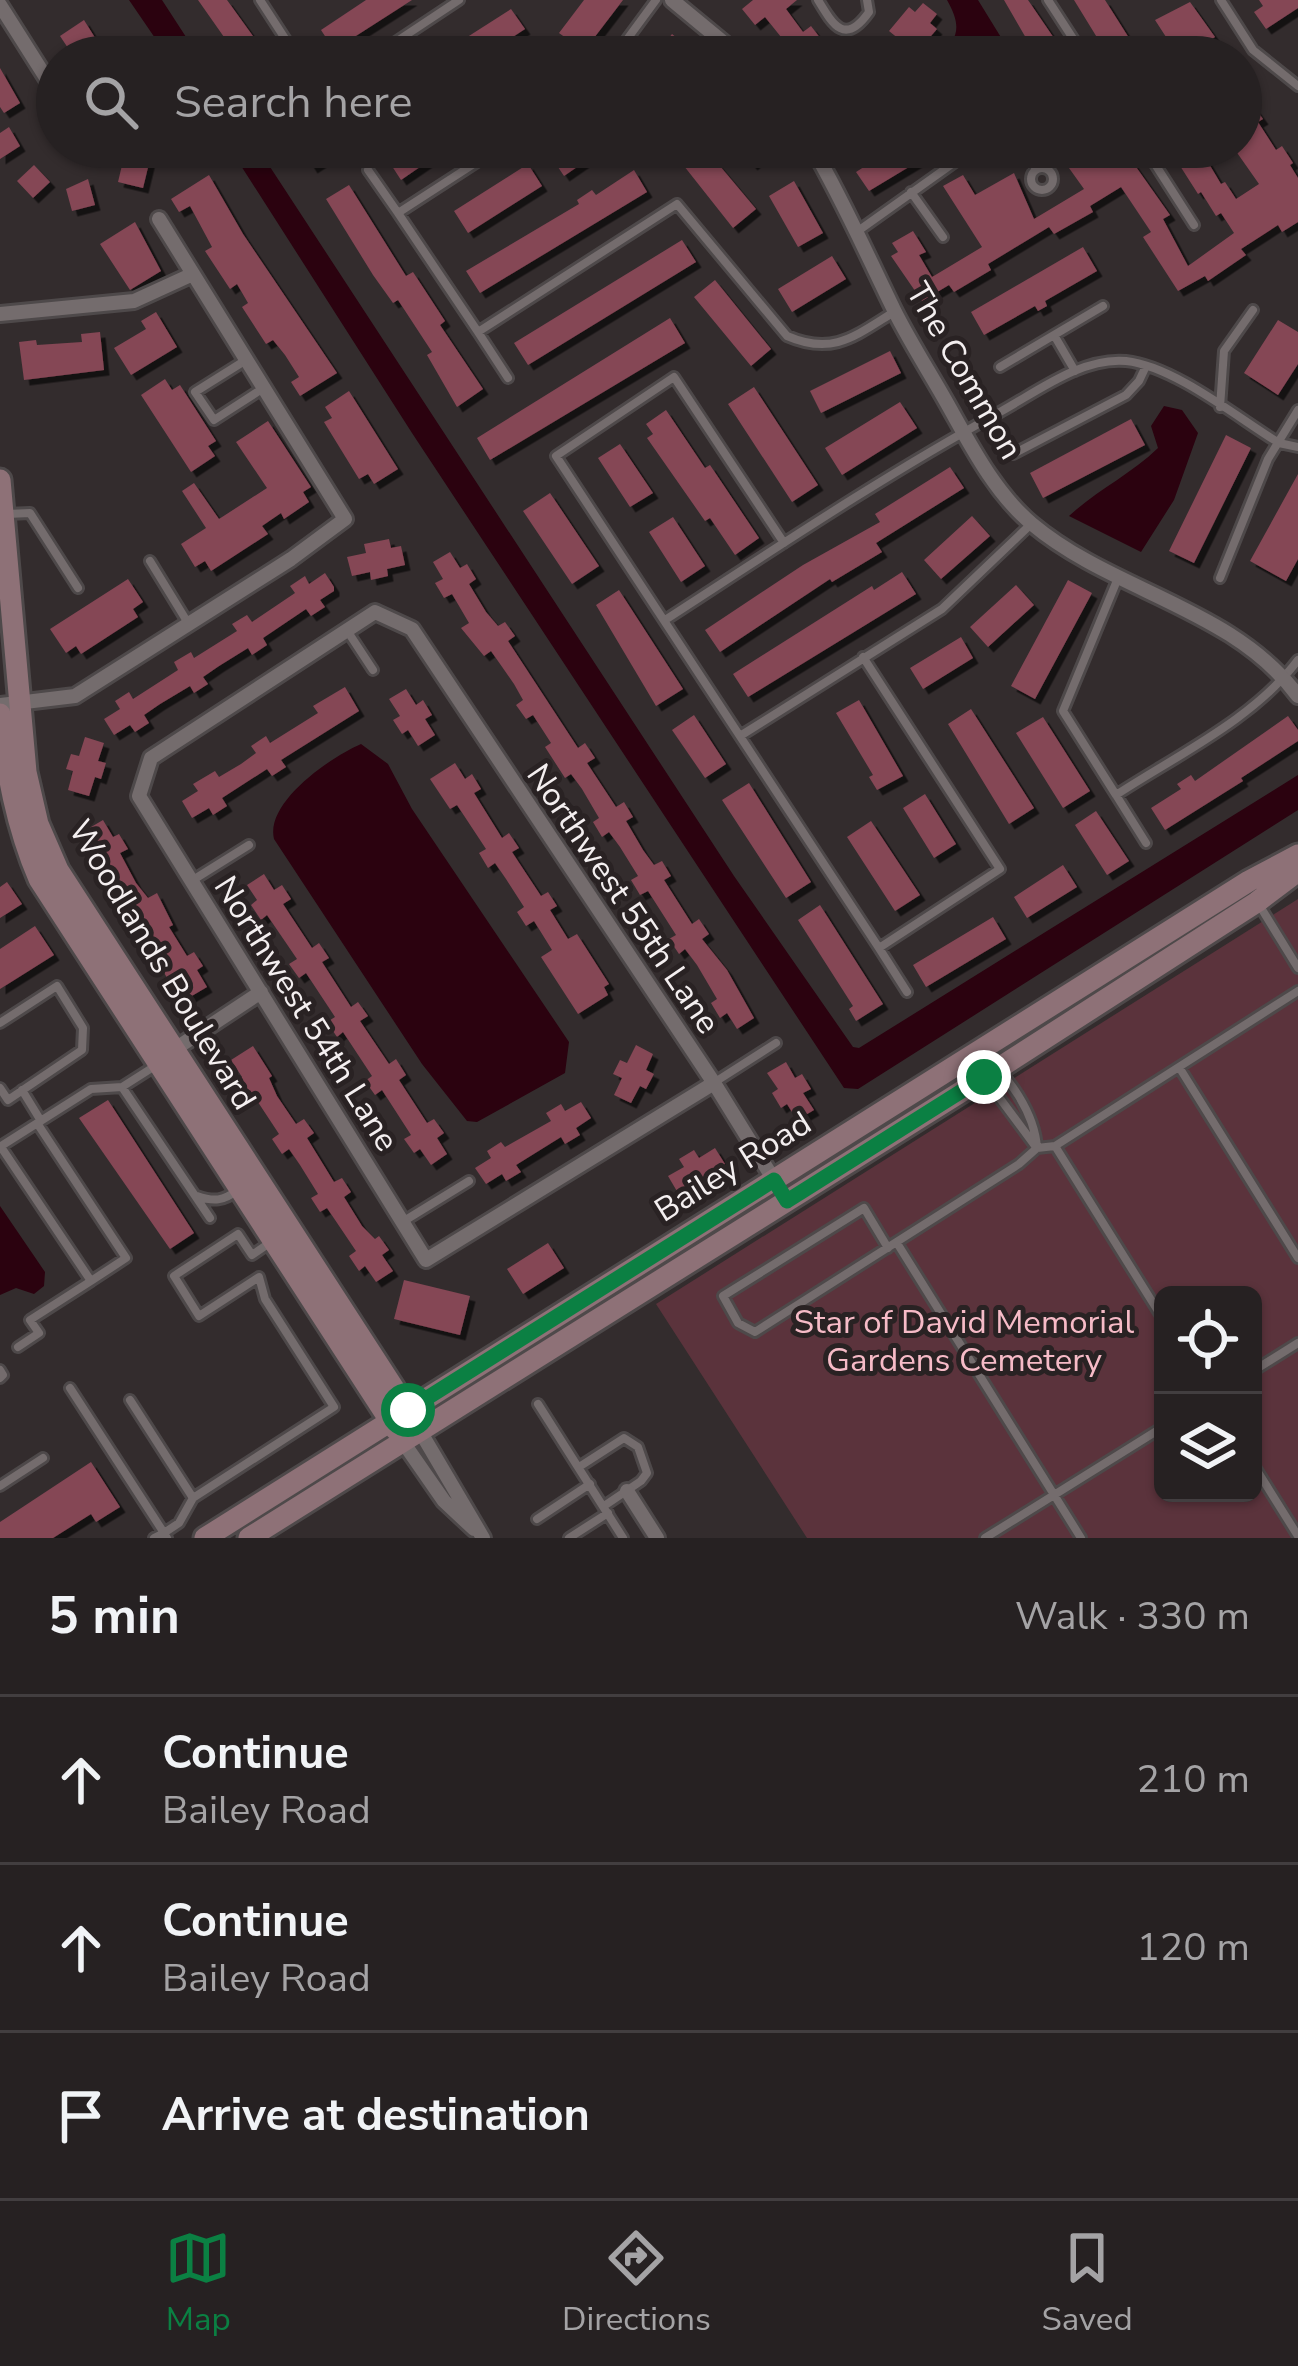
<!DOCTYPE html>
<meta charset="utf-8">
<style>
body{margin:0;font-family:"Nunito Sans",sans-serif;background:#2e292a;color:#f1f3f6}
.controls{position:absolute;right:36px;bottom:36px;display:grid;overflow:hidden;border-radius:18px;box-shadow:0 3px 9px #0004}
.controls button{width:108px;height:108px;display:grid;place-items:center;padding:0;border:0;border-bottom:3px solid #423e40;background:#262122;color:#f1f3f6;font:60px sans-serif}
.stop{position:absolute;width:36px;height:36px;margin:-27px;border:9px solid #0b8043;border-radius:50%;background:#fff}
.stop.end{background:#0b8043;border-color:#fff;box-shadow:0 3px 12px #0008}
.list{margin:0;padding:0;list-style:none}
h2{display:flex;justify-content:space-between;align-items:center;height:156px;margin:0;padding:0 48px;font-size:51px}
h2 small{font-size:39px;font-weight:400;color:#a4a3a5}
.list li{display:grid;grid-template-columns:78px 1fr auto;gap:36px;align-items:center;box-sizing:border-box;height:168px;padding:0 48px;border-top:3px solid #423e40}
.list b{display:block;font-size:45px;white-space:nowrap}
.list p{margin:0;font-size:39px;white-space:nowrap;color:#a4a3a5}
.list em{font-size:39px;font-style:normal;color:#a4a3a5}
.icon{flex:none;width:66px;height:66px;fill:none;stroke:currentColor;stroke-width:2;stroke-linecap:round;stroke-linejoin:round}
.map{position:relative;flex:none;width:1298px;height:1538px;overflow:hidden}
.search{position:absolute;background:#262122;box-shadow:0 3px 9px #0004;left:36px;right:36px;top:36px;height:132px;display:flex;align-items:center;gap:30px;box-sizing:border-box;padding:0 42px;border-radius:66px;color:#a4a3a5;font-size:45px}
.sheet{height:660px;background:#262122}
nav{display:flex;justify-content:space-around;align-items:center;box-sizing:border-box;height:168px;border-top:3px solid #423e40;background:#262122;font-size:33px;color:#a4a3a5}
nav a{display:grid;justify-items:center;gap:6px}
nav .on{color:#0b8043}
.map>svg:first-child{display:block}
.green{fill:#5b333c;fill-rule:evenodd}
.water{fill:#2b020f}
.building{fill:#854655;filter:url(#shadow)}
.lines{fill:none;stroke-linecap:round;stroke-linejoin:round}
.lane-casing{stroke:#4e494a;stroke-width:14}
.street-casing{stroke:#4e494a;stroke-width:20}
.secondary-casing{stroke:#4e494a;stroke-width:27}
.lane{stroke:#746c6d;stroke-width:8}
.street{stroke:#746c6d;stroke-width:14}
.secondary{stroke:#8e7177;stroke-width:21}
.route{stroke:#0b8043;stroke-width:15}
.labels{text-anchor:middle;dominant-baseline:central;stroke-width:10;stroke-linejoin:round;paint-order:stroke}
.street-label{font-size:33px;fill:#f4eff0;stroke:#292223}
.park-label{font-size:33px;fill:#f6bbc7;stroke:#292223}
</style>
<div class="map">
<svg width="1298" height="1538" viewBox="0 0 1298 1538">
<defs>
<filter id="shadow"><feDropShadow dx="5.5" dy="5.5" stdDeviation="0" flood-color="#0009"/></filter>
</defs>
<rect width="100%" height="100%" fill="#332c2d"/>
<path class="green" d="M1298,899V1538H807L656,1304ZM1163,1295H1253V1493H1163Z"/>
<path class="water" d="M129,0H162L199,57H168Z
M947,0H978L1002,39L991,57H939C960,37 961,25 947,0Z
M229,147H257L734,876L853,1047L859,1048L1298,775V810L858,1089L844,1088L412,433Z
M1164,406L1182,410L1198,433L1174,500L1141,552L1069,516C1097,490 1130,475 1158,448L1151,426Z
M361,744L388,764L412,809L569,1042L565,1073L477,1122L467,1121L422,1064L274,839C265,802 331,757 361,744Z
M0,1206L45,1272L44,1286L34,1294L16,1288L0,1295Z"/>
<path class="building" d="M198,0H227L268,57H238Z
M366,0H412L334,50L321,30Z
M584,0H623L584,51L559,33Z
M753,0H797L786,9L803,32L811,26L824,43L818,48L824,57H787L775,41L781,37L765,17L755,25L742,9Z
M1004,0H1028L1058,44L1063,41L1073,57H1037Z
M1074,0H1105L1141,57H1120L1117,53L1109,57Z
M1259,0H1298V8L1266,29L1254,12L1263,6Z
M1190,2L1215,37L1204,44L1212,57H1179L1155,20Z
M923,3L937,14L930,23L937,29L925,43L919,38L910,48L889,31L909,7L915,12Z
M511,9L525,29L482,57H436Z
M84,20L107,57H74L60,36Z
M672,34L693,51L689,57H654Z
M0,68L20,103L4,113L0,107Z
M1250,101L1263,119L1258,122L1276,150L1282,146L1293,163L1290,165L1298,178V222L1282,232L1278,225L1241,249L1246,255L1208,281L1205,276L1178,291L1143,237L1151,232L1121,187L1090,206L1093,212L1054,234L1049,227L988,264L991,270L954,292L949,285L922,301L891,256L898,252L892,243L913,231L926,252L919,255L932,277L982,247L943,186L963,175L975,195L1014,173L1034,219L1084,189L1054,147H1122L1170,215L1163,219L1188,266L1234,233L1221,213L1216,216L1201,192L1198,194L1168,147H1199L1221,184L1225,182L1236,199L1259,184L1233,147H1241V107Z
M9,127L20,146L0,159V133Z
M116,147L152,151L143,188L118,182L123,161L113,158Z
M299,147H345L312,168Z
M400,147H449L401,180L386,157Z
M562,147H606L564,176L550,155Z
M669,147H704L756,209L733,228Z
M737,147H774L752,165Z
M895,147H942L869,191L856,172Z
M528,164L542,186L468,233L454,211Z
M34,165L50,182L33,198L17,181Z
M634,170L647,192L480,293L466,271L579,204L577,200L592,190L596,195Z
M209,175L243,234L337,373L300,396L291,382L299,377L285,355L273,340L266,344L242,307L248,303L237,284L230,289L205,251L212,247L190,206L179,212L171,199Z
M88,179L95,205L72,211L66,189Z
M794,181L823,233L798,247L769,196Z
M349,185L406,276L413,272L445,321L440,325L483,389L457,407L427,355L432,352L398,300L393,303L373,275L326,199Z
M135,222L161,271L130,290L100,244Z
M682,240L696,262L528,365L514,343Z
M1083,247L1097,271L1045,301L1047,306L1038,311L1035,306L984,335L971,312Z
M832,256L846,279L792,312L778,289Z
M715,280L771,349L751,366L694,297Z
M156,312L177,347L131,375L114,348L146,329L141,321Z
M670,318L685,343L490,460L477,438Z
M1278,320L1298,332V364L1278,395L1244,373Z
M100,332L104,370L24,380L19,342L36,340L37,345L82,342L81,334Z
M890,351L901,373L821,413L810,391Z
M165,379L172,390L180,385L216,441L208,446L215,456L191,472L141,395Z
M754,387L818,485L792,502L728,404Z
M349,391L398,469L374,484L368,474L359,479L324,422L332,418L325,407Z
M900,402L917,428L842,475L825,448Z
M666,410L705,468L710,465L759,538L735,555L710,518L705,521L647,438L653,434L646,424Z
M1131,419L1145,445L1043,498L1030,473Z
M268,421L311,487L303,492L309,502L284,519L281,513L262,526L268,534L211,571L205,561L195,567L181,544L206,528L182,491L194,483L219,519L267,488L236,442Z
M1226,435L1251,448L1194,563L1169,551Z
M620,444L653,493L630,507L598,458Z
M950,467L964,488L876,543L882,552L832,582L830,579L720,652L705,630L803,565L880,522L875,514Z
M1298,474V559L1286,581L1250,561Z
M550,493L599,566L572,584L523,511Z
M972,516L990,536L941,579L924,560Z
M673,517L705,566L681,582L649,532Z
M389,539L391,548L401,546L405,565L387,569L388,576L371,580L370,572L352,576L347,557L366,553L364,544Z
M450,552L460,568L467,564L476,579L469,584L486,612L498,626L505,622L515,636L508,641L578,748L585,743L595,758L587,763L616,807L624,802L633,817L626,821L643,850L654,865L662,861L671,876L664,880L692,924L699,919L709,934L702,939L727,970L754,1018L737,1029L727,1013L720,1018L711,1003L717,999L697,965L685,949L679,954L669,939L676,935L648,891L640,895L631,880L638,876L620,847L609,832L602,837L593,822L599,818L582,789L571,774L565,778L545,747L551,743L533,715L526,719L516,705L523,700L514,684L491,651L484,656L461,628L469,623L452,594L444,598L435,583L443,579L433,562Z
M902,572L916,594L748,697L733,674L872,586L874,590Z
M325,573L334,587V591L320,600L325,607L311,616L306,609L263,638L267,645L252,655L248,648L219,666L203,677L208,684L194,693L190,686L160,704L144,715L149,723L135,732L130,725L114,735L104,719L120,709L115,701L129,692L133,699L178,670L174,662L191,652L194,658L237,631L232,624L247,615L252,622L295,593L290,586L305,576L309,584Z
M128,579L143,602L133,609L138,617L81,654L76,646L66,653L50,629Z
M1068,580L1092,593L1035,699L1011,686Z
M1016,585L1034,605L988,647L970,627Z
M619,590L683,689L656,706L596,605Z
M961,637L973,658L923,689L910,668Z
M345,687L359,711L281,760L286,767L272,776L267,769L222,798L227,806L213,815L209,808L192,818L182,801L198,791L193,784L215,771L219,777L241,764L256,753L251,746L266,736L270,743L318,713L313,706Z
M406,689L416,705L423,700L432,715L425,719L435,735L418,746L408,730L402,734L393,720L400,716L389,699Z
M859,700L903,776L877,790L869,777L873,775L836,713Z
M971,709L1034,808L1009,824L948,724Z
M694,715L726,764L705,778L672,730Z
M1288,716L1298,730V741L1241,778L1243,781L1165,830L1151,808L1181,789L1177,784L1191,775L1195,781Z
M1043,717L1090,791L1063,808L1016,733Z
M85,737L104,743L98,761L106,763L101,779L95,777L89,796L68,790L73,771L66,769L71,754L79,756Z
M455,763L465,779L472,774L481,789L474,793L502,838L509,833L519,848L512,852L541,896L548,892L557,906L550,910L568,939L577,934L609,984L604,987L608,995L578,1014L541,957L552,950L534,921L526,926L517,912L524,907L506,879L495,863L488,868L479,853L486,849L457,805L450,809L430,779Z
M749,783L811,882L786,898L722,800Z
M925,794L956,844L934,858L903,808Z
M1096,811L1129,861L1107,875L1075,825Z
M103,820L113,837L119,834L128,849L120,853L136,883L148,898L157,893L173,925L169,927L187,956L194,952L203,966L197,970L207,987L190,997L183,986L175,991L163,971L169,967L152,938L141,923L135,927L125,913L132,909L102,862L95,866L87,851L95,846L86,830Z
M871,821L920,895L895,911L847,837Z
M1063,865L1077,887L1027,918L1014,897Z
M264,874L274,890L282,885L291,899L283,904L312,948L319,943L329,958L322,962L351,1007L358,1002L368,1016L360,1021L389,1064L396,1059L406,1075L399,1080L427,1123L434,1119L444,1133L437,1138L447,1154L431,1165L420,1149L414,1153L404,1139L411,1135L382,1090L375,1095L365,1081L372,1076L343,1032L337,1037L327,1022L335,1017L306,973L299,978L289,964L297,959L267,915L261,920L251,905L257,900L247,885Z
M7,882L22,904L0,918V887Z
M820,905L883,1004L856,1021L849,1009L853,1006L798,920Z
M993,917L1006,939L926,987L913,965Z
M35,926L54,955L0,989V949Z
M636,1045L653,1054L646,1070L654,1074L646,1089L640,1086L631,1103L614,1095L622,1078L613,1074L620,1060L627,1063Z
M253,1046L272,1076L269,1078L277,1096L296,1124L304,1119L314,1133L307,1138L334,1182L342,1178L351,1192L344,1197L362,1226L375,1239L379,1236L389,1250L382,1255L393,1271L376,1282L365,1266L359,1271L349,1256L356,1251L327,1208L320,1212L311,1198L318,1194L300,1165L289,1149L282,1154L272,1139L279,1134L250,1090L245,1093L237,1080L242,1077L231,1060Z
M786,1062L795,1078L802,1074L811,1089L803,1093L814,1110L797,1120L787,1104L781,1108L772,1093L778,1089L767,1073Z
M108,1100L194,1233L170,1249L79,1118Z
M581,1102L591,1118L576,1128L580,1135L565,1144L561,1137L516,1165L521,1172L506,1181L502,1174L486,1184L475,1168L491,1158L487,1151L501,1142L505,1147L551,1121L546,1113L561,1104L565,1111Z
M715,1148L725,1164L709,1174L713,1181L699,1190L694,1183L678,1193L668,1176L684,1167L679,1159L694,1150L699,1158Z
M548,1243L564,1268L523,1294L507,1269Z
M404,1280L470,1296L460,1335L394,1319Z
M91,1462L120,1507L96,1522L91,1514L53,1538H0V1522Z"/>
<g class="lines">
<g class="lane-casing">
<path id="lane" d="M260,0L297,57
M818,0C833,25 845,46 869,12L867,0
M1048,0L1085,57
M1221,0L1253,50L1298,86
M373,57L459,0
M614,57L656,0
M500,147L398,213L478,332L677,204L787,336C833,356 855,336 894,312
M1024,147L1036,169
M1144,147L1194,225
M1031 179a11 11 0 1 1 22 0a11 11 0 1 1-22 0Z
M368,170L398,213
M911,192L943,237
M858,231L976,147
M478,332L508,378
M246,360L195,392L214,420L262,389
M1000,367L1054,335
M1075,371L1054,335L1103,306
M1220,407L1224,351L1253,310
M1013,454L1126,395L1139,381L1146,366
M7,514L30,513L78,588
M784,543L674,377L556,456L879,948L1000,869L863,657
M150,561L188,623
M1118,578L1063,711L1116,795C1177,755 1254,719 1298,660
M1220,578L1268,459L1298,410
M665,620C776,548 885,475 1000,412C1038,391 1082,357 1126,361C1174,366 1238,418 1279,443L1298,447
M348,632L373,670
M740,736L942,609L1030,525
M1116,795L1146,843
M193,880L249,845
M1258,903L1298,968
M879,948L907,992
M0,1023L57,986L83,1028L82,1050L8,1100L0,1088
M977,1054L984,1077L1036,1147
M981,1055C1008,1073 1035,1114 1037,1148
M1179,1067L1298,1258
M715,1082L776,1043
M122,1087L210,1218
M22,1090L41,1121
M1,1146L91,1089L122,1087L155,1066
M1055,1146L1163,1319
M1,1147L91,1281L126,1258L37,1123
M197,1196C214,1202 223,1201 238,1190
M404,1221L469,1181
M897,1243L1081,1538
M888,1248L864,1208L723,1296L738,1323L755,1332L1019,1164L1037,1148L1055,1146L1298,991
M18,1347L39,1333L30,1320L91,1281
M0,1370L3,1375L0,1378
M1253,1371L1298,1343
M70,1388L164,1533L154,1538
M130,1400L193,1498L334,1407L265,1299L259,1277L199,1316L174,1276L238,1234L252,1255L271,1242
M538,1404L623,1538
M1253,1464L1298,1536
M579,1467L624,1438L638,1447L647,1473L641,1481L604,1506
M0,1486L43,1458
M537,1519L590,1484
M167,1538L164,1533L179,1523L193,1498
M569,1538L608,1513
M985,1538L1163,1427"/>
</g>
<g class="street-casing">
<path id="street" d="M672,0L741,57
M0,5L57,95
M812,147C843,200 867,255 894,310C910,342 930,373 948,405C971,446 995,493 1032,524C1113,592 1233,608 1298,696
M0,314L134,301L193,274
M0,705L75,696L291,559L345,519L159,219
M169,1053L261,992
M714,1083L426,1260L139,796L151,758L375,612L412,629L714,1083L787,1201
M420,1431L483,1538
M403,1442L444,1501L474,1529
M627,1491L657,1538"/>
</g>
<g class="secondary-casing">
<path id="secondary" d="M0,480L26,772L38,824L58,870L413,1418
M0,714C7,773 16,825 39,879L396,1430
M205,1538L1249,881L1298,855
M249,1538L999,1068L1257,902L1298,871"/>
</g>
<use href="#lane" class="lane"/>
<use href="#street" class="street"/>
<use href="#secondary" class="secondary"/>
</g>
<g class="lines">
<path class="route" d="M408,1410L774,1180L787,1201L984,1077"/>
</g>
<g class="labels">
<g class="street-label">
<text transform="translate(964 371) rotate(60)">The Common</text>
<text transform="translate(623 899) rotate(56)">Northwest 55th Lane</text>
<text transform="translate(162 965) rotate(59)">Woodlands Boulevard</text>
<text transform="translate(306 1014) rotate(58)">Northwest 54th Lane</text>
<text transform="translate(733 1167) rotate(-32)">Bailey Road</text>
</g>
<g class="park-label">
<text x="964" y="1322">Star of David Memorial<tspan x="964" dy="38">Gardens Cemetery</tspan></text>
</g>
</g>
</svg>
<div class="controls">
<button><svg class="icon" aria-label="locate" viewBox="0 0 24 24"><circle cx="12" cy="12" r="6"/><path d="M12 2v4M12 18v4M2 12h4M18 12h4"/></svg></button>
<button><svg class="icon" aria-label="layers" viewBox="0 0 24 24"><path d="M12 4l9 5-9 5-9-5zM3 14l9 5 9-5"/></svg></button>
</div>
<div class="stop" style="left:408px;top:1410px"></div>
<div class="stop end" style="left:984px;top:1077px"></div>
<div class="search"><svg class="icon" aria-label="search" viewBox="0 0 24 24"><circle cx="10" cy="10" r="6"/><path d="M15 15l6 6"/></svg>Search here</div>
</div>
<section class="sheet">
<h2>5 min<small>Walk · 330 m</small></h2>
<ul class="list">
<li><svg class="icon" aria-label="ahead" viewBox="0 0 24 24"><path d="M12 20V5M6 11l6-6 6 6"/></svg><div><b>Continue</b><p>Bailey Road</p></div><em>210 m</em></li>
<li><svg class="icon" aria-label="ahead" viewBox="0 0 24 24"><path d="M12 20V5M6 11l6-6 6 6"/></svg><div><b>Continue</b><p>Bailey Road</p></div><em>120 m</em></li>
<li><svg class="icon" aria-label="arrive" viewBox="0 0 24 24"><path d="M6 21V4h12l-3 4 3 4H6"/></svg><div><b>Arrive at destination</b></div></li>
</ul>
</section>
<nav>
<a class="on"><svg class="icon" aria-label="map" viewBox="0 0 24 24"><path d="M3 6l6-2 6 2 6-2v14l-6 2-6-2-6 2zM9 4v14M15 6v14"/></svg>Map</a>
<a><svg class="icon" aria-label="directions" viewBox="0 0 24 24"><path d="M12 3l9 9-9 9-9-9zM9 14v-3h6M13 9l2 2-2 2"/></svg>Directions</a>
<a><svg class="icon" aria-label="saved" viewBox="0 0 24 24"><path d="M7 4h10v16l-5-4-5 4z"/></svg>Saved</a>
</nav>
